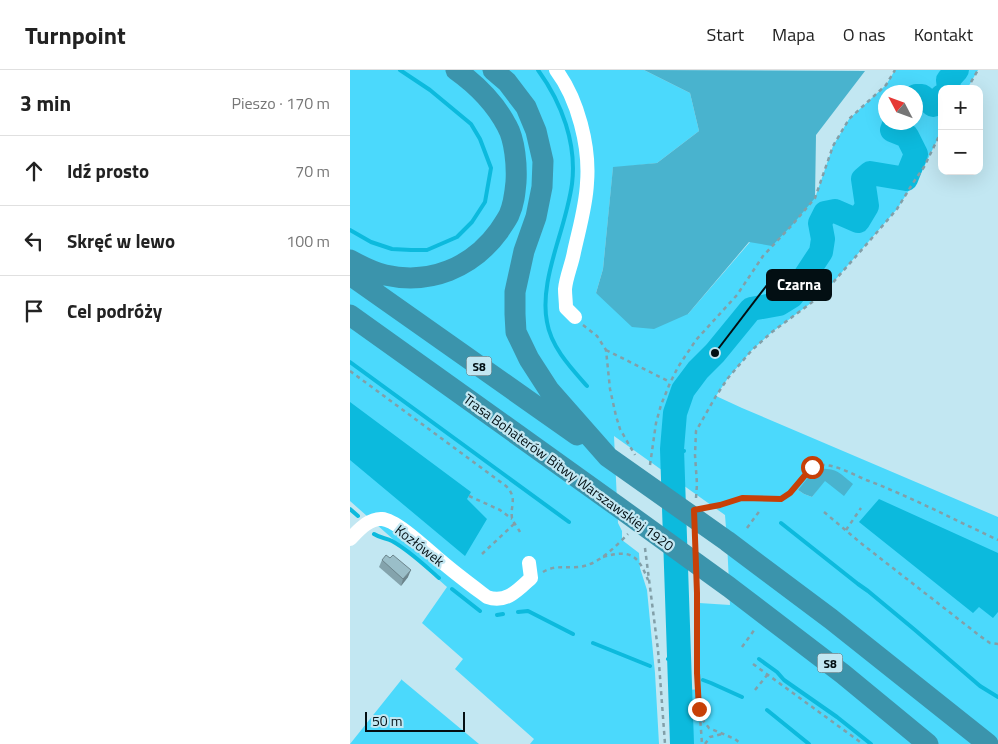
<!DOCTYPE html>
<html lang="pl">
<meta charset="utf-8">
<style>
body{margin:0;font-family:"Titillium Web",sans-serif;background:#f2f2f2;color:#222}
.controls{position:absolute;right:15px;top:15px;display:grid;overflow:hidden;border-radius:10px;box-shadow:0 5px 20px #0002}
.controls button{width:45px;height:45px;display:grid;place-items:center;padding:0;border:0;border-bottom:1px solid #e0e0e0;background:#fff;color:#222;font:25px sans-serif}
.compass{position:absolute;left:528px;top:15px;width:45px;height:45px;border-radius:50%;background:#fff;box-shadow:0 5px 20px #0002;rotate:311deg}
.scale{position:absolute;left:15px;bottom:12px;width:100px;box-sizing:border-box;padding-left:5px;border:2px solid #030f13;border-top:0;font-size:14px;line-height:18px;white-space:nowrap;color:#030f13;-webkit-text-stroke:4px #c2e7f2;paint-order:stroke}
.stop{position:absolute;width:15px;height:15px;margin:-11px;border:4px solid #c74007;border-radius:50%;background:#fff}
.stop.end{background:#c74007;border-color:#fff;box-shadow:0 1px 5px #0008}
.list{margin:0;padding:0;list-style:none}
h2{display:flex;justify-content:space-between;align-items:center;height:65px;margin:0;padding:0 20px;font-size:21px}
h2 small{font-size:16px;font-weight:400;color:#767676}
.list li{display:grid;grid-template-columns:32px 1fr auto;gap:15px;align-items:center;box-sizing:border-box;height:70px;padding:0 20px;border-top:1px solid #e0e0e0}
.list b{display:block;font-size:19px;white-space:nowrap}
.list em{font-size:16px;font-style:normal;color:#767676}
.icon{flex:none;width:28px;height:28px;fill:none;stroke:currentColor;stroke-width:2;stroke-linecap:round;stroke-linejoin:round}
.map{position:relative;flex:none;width:648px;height:674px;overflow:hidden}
header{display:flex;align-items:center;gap:30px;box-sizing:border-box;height:70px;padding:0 25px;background:#fff;border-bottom:1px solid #e0e0e0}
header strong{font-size:24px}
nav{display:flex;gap:28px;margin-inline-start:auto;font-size:18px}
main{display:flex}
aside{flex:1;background:#fff}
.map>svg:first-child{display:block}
.green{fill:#4bd9fc;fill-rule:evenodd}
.forest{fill:#49b3ce}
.water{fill:#0cbadd}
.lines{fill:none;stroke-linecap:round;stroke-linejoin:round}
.stream{stroke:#0cbadd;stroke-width:4}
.river{stroke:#0cbadd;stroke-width:24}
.path{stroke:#829fa8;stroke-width:2.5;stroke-dasharray:4 4;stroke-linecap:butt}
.minor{stroke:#fff;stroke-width:14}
.highway{stroke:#3b94ac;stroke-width:21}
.wall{fill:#84a3ac}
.shaded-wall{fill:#6c858c}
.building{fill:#9abec8;stroke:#6c858c}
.route{stroke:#c74007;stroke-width:6}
.labels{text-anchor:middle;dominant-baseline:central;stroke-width:4.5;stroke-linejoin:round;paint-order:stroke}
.shield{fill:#c2e7f2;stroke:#3c5056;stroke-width:1}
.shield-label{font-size:12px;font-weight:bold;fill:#030f13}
.street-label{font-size:14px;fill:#030f13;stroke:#c2e7f2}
.leader{fill:none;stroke:#030f13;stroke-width:2}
.callout-dot{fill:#030f13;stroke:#c2e7f2;stroke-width:2}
.callout{fill:#030f13;stroke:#030f13;stroke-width:2}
.callout-label{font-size:15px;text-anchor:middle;font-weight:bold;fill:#fff}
</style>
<header>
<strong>Turnpoint</strong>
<nav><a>Start</a><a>Mapa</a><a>O nas</a><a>Kontakt</a></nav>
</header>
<main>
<aside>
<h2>3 min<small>Pieszo · 170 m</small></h2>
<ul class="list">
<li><svg class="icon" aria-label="ahead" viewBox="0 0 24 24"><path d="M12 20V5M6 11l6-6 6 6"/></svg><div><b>Idź prosto</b></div><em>70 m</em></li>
<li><svg class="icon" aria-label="left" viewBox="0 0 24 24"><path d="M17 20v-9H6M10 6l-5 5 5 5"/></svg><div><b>Skręć w lewo</b></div><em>100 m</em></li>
<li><svg class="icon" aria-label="arrive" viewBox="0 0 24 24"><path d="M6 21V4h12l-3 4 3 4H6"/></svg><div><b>Cel podróży</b></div></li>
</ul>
</aside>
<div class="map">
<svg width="648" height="674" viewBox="0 0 648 674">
<rect width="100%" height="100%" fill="#c2e7f2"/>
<path class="green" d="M0,0H294L340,23L349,61L307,93L263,98L253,199L246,223L338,244L400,172L465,128L483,76L499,49L536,15L545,0H628L617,19H592V60L574,97L547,139L479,217L461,233L422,262L402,280L378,308L366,326L392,338L648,447V674H341L339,620L350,619L349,533L380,535L377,471L375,445L264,366L268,453L272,461V470L289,483L290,498L297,520L305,603L309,674H180L184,669L105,599L113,589L72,553L97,517L0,431ZM536,22H566V52H536ZM486,401L474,411L462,427L454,424L448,420Z
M52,609V610L129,674H0Z"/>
<path class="forest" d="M294,0L515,1L466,65L465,128L443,154L422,176L399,172L338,244L304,259L282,257L246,223L253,199L263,97L307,93L349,61L340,23Z
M465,399C487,398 487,401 503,414L494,426L475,411L462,427L454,424L448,420Z"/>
<path class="water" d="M0,332L121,422L117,429L137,449L115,486L0,390Z
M529,429L648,483V542L643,548L629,537L623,543L509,452Z"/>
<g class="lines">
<path class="stream" d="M188,0C212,33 227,74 222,114C219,135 213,154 207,174C200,198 192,227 197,252C201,277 221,298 237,316
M0,160L21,172L42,179L61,180H77L107,167L122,152L135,132L141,98L130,69L121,54L80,20L50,0
M0,292L219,452
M320,338L325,343
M322,379L334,381
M0,439L8,446
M431,453L508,514L518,521L565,560L630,616L648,627
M24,464C30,468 36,468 42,471C60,481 74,495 89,508
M102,519L130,541
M168,542L178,541L223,564
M147,545L153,544
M243,573L300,596
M318,589L322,591L336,610
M409,589L427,602L434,610L487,647L521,674
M353,610L361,613L392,627
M417,640L459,674"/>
<path class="river" d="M599,19L598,10L607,0
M566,26H572L583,35L592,26
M332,674L322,379L325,343L333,320L348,300L365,283L401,239L429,234L442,226L471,182L473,169L470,153L475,143L485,141L508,151L517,136L513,109L520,103L556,109L566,84L557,66L542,60L545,52"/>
<path class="path" d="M617,19L628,0
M233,255L247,266L256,280L260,319L266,346L270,359L285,385
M256,280L320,312
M0,301L156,416C168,428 160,435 162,448C163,452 168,458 170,462
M300,395L306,353L311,335L320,313L328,297L346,270L387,225L413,186L443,154L465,128L483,76L499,49L536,15L545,0
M119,426L150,440L162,449
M346,428L347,414L345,385L346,361L366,326L378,308L402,280L422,262L461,233L479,217L522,168L547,139L563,113L574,97L592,60
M358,437C370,435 380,430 391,428C402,426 424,433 433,428C446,420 455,396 469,395C487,394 503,405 519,411C563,428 605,450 648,470
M474,442L512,474L630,566L640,573L648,574
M397,458L411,439
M496,460L511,438
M295,478L308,580L315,674
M132,484L165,453
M253,487C281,479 288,485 298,510
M193,502C204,495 216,498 229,497C248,495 265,477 278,464
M347,516V603L352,674
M392,577L405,559
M403,594L513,674
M405,620L418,604
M352,649L359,658L385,669L391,674
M355,674L360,667L372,664"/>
<path class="minor" d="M206,0C228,29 240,77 237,113C236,136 229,159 224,182C222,194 216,207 215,219C215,225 216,232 216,238L225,247
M0,469C8,461 19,448 32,449C47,450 79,481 91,491C106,504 121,515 137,527C156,534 168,520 181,508L179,493"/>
<path class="highway" d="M143,0L157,12L176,37L186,61L193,91L192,117L186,147L174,181L165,222V244L166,262L179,289L199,320L258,387L377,471L481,549L638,674
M0,190C11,196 22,202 35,205C80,215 122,198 149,161C152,156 156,151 159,145C164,134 165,123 166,112C167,96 165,70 157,56C145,33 127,15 106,0
M0,205L227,365
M0,245L267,436L379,517L493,604L578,674"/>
</g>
<path class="wall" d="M32,490L58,507L51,516L29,497Z"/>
<path class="shaded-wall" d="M61,500L58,507L51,516L53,509Z"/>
<path class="building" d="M36,485L40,488L43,485L61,500L53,509L32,490Z"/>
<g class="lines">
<path class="route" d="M349,639L347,603V523L344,440L370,435L392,428L431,429L440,423L462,397"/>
</g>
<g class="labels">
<g class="shield">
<rect x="116.5" y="286.5" width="25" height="19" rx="4"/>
<rect x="467.5" y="583.5" width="25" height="19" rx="4"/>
</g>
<g class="shield-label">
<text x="129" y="296">S8</text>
<text x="480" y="593">S8</text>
</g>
<g class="street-label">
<text transform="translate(219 402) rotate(36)">Trasa Bohaterów Bitwy Warszawskiej 1920</text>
<text transform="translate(70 475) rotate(38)">Kozłówek</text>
</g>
</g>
<path class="leader" d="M365 283L417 215"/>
<circle class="callout-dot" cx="365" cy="283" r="5"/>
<rect class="callout" x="417" y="200" width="64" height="30" rx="5"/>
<g class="callout-label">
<text x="449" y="220">Czarna</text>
</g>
</svg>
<div class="controls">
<button>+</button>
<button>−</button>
</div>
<svg class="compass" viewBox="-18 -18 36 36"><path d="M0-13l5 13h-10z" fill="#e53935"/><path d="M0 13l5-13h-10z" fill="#767676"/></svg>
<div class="scale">50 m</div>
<div class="stop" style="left:462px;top:397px"></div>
<div class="stop end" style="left:349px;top:639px"></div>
</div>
</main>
